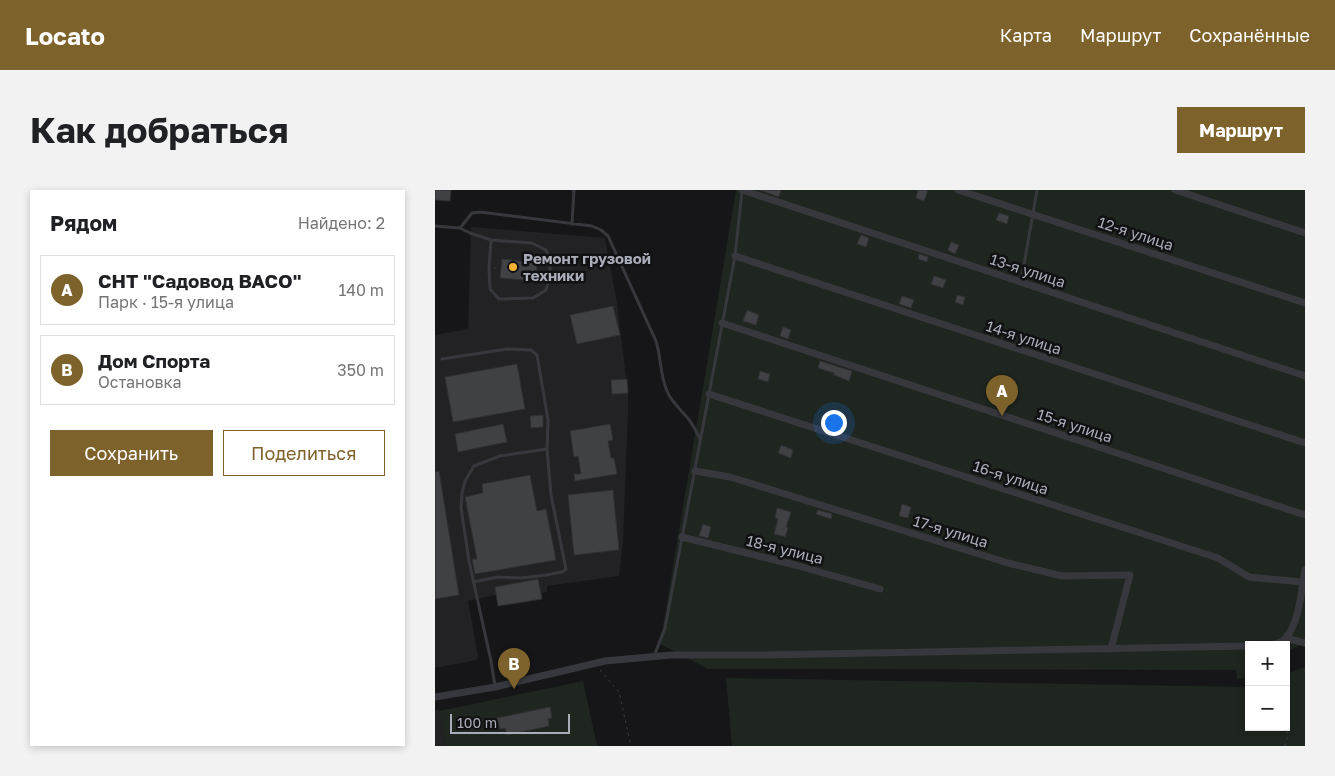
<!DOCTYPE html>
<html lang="ru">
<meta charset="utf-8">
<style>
body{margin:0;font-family:"Golos Text",sans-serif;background:#f2f2f2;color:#202124}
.controls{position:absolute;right:15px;bottom:15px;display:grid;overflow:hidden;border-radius:0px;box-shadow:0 2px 8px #0003}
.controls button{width:45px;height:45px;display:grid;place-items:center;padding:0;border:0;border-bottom:1px solid #e0e0e0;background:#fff;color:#202124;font:25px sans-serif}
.scale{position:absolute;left:15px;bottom:12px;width:120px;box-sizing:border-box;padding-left:5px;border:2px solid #a8adb8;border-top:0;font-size:14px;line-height:18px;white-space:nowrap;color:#a8adb8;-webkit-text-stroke:4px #111113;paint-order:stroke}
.you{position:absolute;left:398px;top:232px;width:18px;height:18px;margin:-12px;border:4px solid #fff;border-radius:50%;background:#1a73e8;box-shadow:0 0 0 8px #1a73e833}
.badge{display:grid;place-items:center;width:32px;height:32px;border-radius:50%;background:#7e622b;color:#fff;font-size:16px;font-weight:700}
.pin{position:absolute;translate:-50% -41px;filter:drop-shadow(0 1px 2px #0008)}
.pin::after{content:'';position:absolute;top:26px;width:18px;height:15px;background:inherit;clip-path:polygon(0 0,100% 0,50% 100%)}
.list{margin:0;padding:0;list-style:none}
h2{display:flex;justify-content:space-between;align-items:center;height:65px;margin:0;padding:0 20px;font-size:21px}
h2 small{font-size:16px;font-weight:400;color:#757577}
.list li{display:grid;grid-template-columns:32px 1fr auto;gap:15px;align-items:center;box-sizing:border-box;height:70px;margin:0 10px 10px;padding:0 10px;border:1px solid #e0e0e0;border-radius:0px}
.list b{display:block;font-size:19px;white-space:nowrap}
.list p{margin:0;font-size:16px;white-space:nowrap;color:#757577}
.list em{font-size:16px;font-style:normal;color:#757577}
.actions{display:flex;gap:10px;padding:15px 20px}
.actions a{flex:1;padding:11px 0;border:1px solid #7e622b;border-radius:0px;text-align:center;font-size:18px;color:#7e622b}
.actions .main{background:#7e622b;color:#fff}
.map{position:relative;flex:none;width:870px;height:556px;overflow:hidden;border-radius:0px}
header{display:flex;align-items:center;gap:30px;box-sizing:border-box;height:70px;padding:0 25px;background:#7e622b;color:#fff}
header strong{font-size:24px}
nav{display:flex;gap:28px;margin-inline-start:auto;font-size:18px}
.intro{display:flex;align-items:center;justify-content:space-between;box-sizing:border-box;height:120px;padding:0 30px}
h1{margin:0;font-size:35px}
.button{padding:12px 22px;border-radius:0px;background:#7e622b;color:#fff;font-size:18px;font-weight:700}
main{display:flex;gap:30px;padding:0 30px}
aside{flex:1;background:#fff;border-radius:0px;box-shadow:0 2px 8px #0003}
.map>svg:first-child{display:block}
.built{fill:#222225}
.green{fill:#1e261f}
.building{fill:#404145;stroke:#303034}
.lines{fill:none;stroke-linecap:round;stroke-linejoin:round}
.path{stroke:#3d3f44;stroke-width:1;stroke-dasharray:2.5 4;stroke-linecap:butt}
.lane{stroke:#37383d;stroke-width:3}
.street{stroke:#37383d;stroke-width:7}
.poi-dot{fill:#f2b134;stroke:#111113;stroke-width:2}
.labels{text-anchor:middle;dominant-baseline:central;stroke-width:5;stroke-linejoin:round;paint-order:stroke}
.street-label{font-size:15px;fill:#a8adb8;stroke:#111113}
.poi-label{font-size:15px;font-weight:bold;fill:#a8adb8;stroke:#111113;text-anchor:start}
</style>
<header>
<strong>Locato</strong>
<nav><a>Карта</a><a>Маршрут</a><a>Сохранённые</a></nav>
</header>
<div class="intro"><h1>Как добраться</h1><a class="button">Маршрут</a></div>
<main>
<aside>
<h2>Рядом<small>Найдено: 2</small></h2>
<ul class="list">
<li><span class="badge">A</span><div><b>СНТ &quot;Садовод ВАСО&quot;</b><p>Парк · 15-я улица</p></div><em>140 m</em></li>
<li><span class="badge">B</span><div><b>Дом Спорта</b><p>Остановка</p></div><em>350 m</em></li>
</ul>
<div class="actions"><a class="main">Сохранить</a><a>Поделиться</a></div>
</aside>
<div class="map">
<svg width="870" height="556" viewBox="0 0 870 556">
<rect width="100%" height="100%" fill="#161618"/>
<path class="built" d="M36,37L170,48L182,113L193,203V223L188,351L184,386L112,396V402L106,403L107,409L63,416L61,405L33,411L43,466L42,470L0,478V145L33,139Z
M4,519L12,556H0V520Z"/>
<path class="green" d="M301,0H870V453L851,462V455H814V488L802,489L801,480L273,479L225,454Z
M870,477V556H297L291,488L814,497V537H851V484Z
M148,491L162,556H12L4,521Z"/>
<path class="building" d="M0,0H16L15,11L0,10Z
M325,0H346L344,7Z
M483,0H493L489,11L481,8Z
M564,23L574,26L572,34L561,30Z
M426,45L434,48L431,57L422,54Z
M516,52L524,55L520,64L513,60Z
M484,64L493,67L492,72L483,69Z
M67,69L102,73L101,91L65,88Z
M499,86L511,90L508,98L496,94Z
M522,105L530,107L528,115L520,112Z
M467,106L479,110L476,118L464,114Z
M178,116L185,145L142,154L135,125Z
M312,120L324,125L321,135L308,131Z
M348,137L356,140L353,149L345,146Z
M385,171L417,181L414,191L399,185V183L383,178Z
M82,174L90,219L18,232L10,187Z
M325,181L335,184L333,192L323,189Z
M192,189L193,203L177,204L176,190Z
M108,225V237L96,238L95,226Z
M68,234L72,252L23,262L20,244Z
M175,234L178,250L173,251L176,268H179L182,284L140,291L139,284H146L143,266L139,267L135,241Z
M346,255L358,260L356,268L343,263Z
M4,281L24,405L0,409V282Z
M95,285L102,321L111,319L121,370L40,384L37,369H42L30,307L48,303L47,294Z
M178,300L184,360L139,365L133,305Z
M467,314L476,317L473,328L464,326Z
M342,318L356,322L351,337L353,338L350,347L339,344L343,329L340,328Z
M383,320L397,324L396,329L381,324Z
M268,334L276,337L273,348L264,346Z
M103,389L107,409L63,416L60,397Z
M115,517L117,528L113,529L114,536L72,545L70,538L65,539L62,528Z"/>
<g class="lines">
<path class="path" d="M59,78L66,79
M165,480L184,502L196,556
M850,556L853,545L850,537"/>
<path class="lane" d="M137,34L139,0H138
M0,36L25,38L35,43L56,50L97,53L111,60L115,69V86L111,100L98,108L64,109L55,99L54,78L56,50
M25,38L37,23L45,22L157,36L166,40L173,46L221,151C226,166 225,186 232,201C236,211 243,217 251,226C257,232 261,241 265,249
M586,92L602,0
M7,169L72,159L96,160L102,165L113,230L112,259L116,305L131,379L127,382L111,385L86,388L63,387L38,392
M219,466L230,438L300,66L307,1
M60,496L56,471L34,371L26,318L27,303L30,291L39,276L65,266L112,259"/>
<path class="street" d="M307,0L870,186
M523,0L870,113
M740,0L870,43
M300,66L870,253
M287,133L870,325
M274,204L783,368L814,387L867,392
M260,281L295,287L573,373L627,386L695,385L676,459
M247,347L360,375L445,399
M851,448L870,453
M837,455C842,453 848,452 851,448C865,431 866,400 870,380
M0,507L60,497L170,471L236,465H329L814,456"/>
</g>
<circle class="poi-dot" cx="78" cy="77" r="5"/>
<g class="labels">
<g class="street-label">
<text transform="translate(701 43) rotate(18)">12-я улица</text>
<text transform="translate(593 80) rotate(18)">13-я улица</text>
<text transform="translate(589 147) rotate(18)">14-я улица</text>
<text transform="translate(640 235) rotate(18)">15-я улица</text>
<text transform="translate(576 287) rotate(18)">16-я улица</text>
<text transform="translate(516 341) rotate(17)">17-я улица</text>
<text transform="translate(350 359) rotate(14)">18-я улица</text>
</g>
<g class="poi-label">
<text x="88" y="68">Ремонт грузовой<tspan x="88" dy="17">техники</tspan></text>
</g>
</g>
</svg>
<div class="controls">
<button>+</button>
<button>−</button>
</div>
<div class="scale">100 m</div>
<div class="you"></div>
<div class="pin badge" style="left:567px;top:226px">A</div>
<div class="pin badge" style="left:79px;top:499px">B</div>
</div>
</main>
